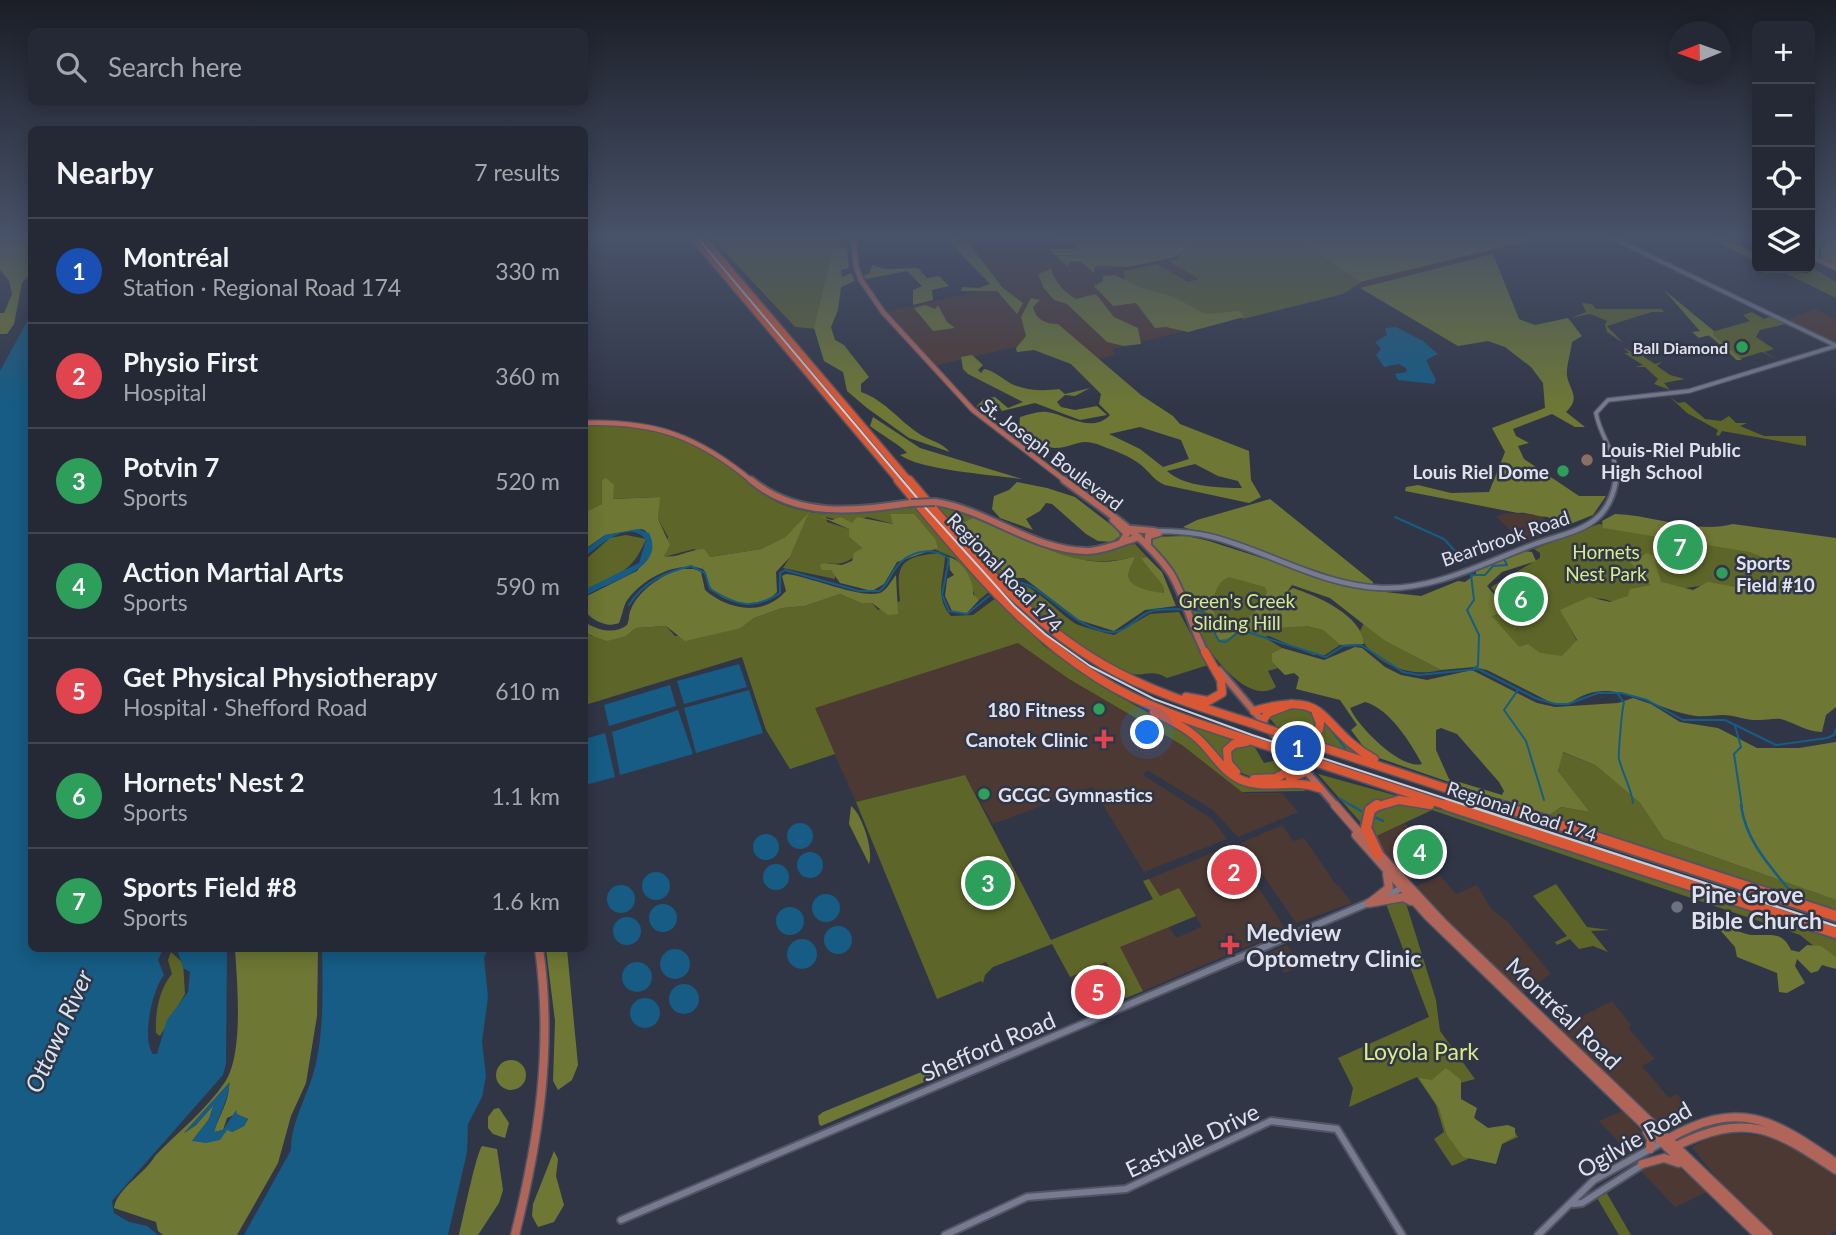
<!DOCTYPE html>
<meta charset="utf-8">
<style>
body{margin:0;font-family:Lato,sans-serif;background:#2d303d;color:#f1f3f6}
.controls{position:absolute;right:21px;top:21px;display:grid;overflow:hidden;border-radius:10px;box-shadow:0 4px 18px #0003}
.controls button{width:63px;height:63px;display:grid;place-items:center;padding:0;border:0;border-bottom:2px solid #424450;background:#252835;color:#f1f3f6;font:35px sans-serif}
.compass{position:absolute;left:1668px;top:21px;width:63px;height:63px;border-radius:50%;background:#252835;box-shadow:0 4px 18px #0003;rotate:269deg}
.you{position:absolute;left:1148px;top:733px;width:24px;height:24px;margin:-18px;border:5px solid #fff;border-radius:50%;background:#1a73e8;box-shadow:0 0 0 10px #1a73e833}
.badge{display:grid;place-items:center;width:46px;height:46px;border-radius:50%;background:#58cebf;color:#fff;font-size:23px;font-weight:700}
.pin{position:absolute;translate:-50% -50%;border:4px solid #fff;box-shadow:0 2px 7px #0006}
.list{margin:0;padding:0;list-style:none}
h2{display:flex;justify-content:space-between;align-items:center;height:91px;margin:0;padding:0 28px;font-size:30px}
h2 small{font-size:23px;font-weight:400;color:#a3a6ad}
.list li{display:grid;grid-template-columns:46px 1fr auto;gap:21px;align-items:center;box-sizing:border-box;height:105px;padding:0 28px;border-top:2px solid #424450}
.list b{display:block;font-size:26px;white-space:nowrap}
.list p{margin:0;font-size:23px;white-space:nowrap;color:#a3a6ad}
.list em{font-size:23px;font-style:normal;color:#a3a6ad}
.icon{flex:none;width:38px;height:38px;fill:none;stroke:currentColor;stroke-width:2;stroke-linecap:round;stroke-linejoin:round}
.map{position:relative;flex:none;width:1836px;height:1235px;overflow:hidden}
.search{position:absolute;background:#252835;box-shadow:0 4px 18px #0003;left:28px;top:28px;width:560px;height:77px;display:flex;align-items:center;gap:18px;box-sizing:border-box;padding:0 24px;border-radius:10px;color:#a3a6ad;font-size:26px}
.panel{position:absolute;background:#252835;box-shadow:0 4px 18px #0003;left:28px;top:126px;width:560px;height:826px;border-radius:10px}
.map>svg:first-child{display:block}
.commercial{fill:#4d3934}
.green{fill:#5d6628}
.forest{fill:#6e7834;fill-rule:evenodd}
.water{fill:#165c84}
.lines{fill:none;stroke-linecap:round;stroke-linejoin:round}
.stream-far1{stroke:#165c84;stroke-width:2}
.stream{stroke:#165c84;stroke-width:2.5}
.minor-far2-casing{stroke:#505463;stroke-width:6}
.minor-far1-casing{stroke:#505463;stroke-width:8}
.minor-casing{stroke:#505463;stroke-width:10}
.major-far2-casing{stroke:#505463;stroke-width:7}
.major-far1-casing{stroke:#505463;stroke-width:10}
.major-casing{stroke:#505463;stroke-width:11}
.highway-far2-casing{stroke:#505463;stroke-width:9}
.highway-far1-casing{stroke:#505463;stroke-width:11}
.highway-casing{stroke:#505463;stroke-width:14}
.minor-far2{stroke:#767b8f;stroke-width:3.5}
.minor-far1{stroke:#767b8f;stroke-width:4.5}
.minor{stroke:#767b8f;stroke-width:6}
.major-far2{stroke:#b16559;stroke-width:4.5}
.major-far1{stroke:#b16559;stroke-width:6}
.major{stroke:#b16559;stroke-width:8}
.highway-far2{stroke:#d95735;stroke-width:6}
.highway-far1{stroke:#d95735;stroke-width:8}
.highway{stroke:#d95735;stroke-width:10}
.tram-far1{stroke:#c9cdd8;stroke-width:2}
.tram{stroke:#c9cdd8;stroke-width:2.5}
.major-bridge-casing{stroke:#505463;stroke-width:10;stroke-linecap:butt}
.highway-bridge-casing{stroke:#505463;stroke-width:11;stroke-linecap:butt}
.major-bridge{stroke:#b16559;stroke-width:6}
.highway-bridge{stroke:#d95735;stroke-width:8}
.leisure-dot{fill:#2e9e5b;stroke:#313647;stroke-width:2.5}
.education-dot{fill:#8d6e63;stroke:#313647;stroke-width:2.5}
.health-dot{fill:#e0444e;stroke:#313647;stroke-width:2.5}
.worship-dot{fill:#6b7280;stroke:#313647;stroke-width:2.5}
.labels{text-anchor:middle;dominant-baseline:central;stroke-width:5;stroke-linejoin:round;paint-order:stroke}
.far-poi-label{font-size:16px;font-weight:bold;fill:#dfe2ed;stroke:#313647;text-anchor:end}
.poi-label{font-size:19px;font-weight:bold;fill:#dfe2ed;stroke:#313647;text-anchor:start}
.street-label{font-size:19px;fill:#dfe2ed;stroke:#313647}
.park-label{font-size:19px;fill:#d9ea89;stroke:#313647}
.near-poi-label{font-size:23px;font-weight:bold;fill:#dfe2ed;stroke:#313647;text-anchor:start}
.near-street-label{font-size:23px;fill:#dfe2ed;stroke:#313647}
.near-park-label{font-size:23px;fill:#d9ea89;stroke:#313647}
.near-water-label{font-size:24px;font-style:italic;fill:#d5e5f2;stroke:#313647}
</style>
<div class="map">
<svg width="1836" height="1235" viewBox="0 0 1836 1235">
<rect width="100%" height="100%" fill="#313647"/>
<path class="commercial" d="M983,235H1532L1534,244L1113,349L1115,355L1098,359L1067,335L933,366L886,312L1002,286L962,239Z
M1815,309L1836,319V343L1787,319Z
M1507,513L1539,515L1557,530L1523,543L1496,516Z
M1019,643L1069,679L1182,745L1245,793H1282L1298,812L1238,837L1213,810L1147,770L1143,775L1212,819L1227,839L1144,872L1092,787L993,824L965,775L856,802L814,708Z
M1404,822L1440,867L1412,880L1406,878L1377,845L1374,834Z
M1282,825L1293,841L1304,838L1337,886H1339L1352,903L1296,923L1241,843Z
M1231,845L1286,930L1143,991L1119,947L1169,926L1176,938L1202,927L1179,889L1160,896L1149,879Z
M1440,876L1456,894L1477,885L1491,909L1509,923L1551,974L1521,994L1414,891V887Z
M1287,945L1301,966L1284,973L1270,952Z
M1106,962L1126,998L1089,1013L1070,977Z
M1612,1001L1631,1025L1629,1029L1655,1059L1642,1066L1669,1098L1677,1094L1696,1117L1673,1128L1663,1127L1557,1029Z
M1622,1111L1648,1139L1628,1152L1599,1121Z
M1726,1132L1769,1137L1792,1146L1836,1176V1231L1829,1235H1774L1729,1194L1692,1147L1712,1136Z
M1664,1161L1676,1165L1707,1192L1675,1207L1641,1171Z"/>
<path class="green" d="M709,235H841L842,245L832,267L817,329L795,327Z
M1188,235H1301L1361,282L1343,294L1243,319L1240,313L1207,316L1124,280V271L1157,264L1188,282L1199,279L1169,261L1178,259Z
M1810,266L1836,282V298L1785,273Z
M1582,303L1592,304L1596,309H1662L1664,312H1652L1607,326L1623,343L1607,332L1605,325L1607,321L1590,314L1571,318L1586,312Z
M1752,312L1764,319L1772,316L1786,324L1760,330L1756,337L1774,349L1764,352L1779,360L1762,352L1736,360L1721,343L1709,336H1698L1750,321L1743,315Z
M1623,347L1633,353L1645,351L1644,357L1655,364L1662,362L1657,366L1670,375L1685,379L1664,383L1670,390L1654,384L1658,379L1645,367H1635L1643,365L1624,353H1629Z
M1669,396L1678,403L1685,402L1705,419L1721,421L1729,416L1736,423H1747L1740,426L1764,436H1806V446L1722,431L1719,436L1716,435L1718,430L1687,413Z
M601,424C643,427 682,433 718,458C741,474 757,494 784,505C824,521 873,512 916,506L990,591L979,600L975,597L970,578L955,558L936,550L890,515L894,524L867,517L852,523L826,517L827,522L849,529V537L862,548C850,563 843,565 824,563L835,574V579L783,568L790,557L808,513L785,537L761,549L710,557L694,549L664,557L668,537L658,519L659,497L612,499L602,480V504L585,512V425Z
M935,505L979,515L962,523L995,565L1010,578L1005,581Z
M1599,524L1751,549L1773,561L1787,602L1715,584L1634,595L1614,603C1595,592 1579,603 1563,614L1584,655C1528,667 1524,658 1491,615L1503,613V604L1491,587L1540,558V553L1534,549Z
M626,535L646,539C631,576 615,573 585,591V560L610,538Z
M1022,537L1076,552L1135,544L1147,557L1142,558L1163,586L1164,594C1154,592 1124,589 1129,572C1130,566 1134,563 1135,556C1102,568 1049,558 1022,537Z
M1155,546L1283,591L1306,626L1323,630L1340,645L1325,655H1314L1269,636L1264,637L1282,648L1272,653V662L1278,668L1268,671L1276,687C1248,707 1207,651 1197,629C1191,614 1194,605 1188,589C1182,574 1165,559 1155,546Z
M939,553L945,556C944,580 934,597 951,616L973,615L996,598L1044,646L1104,688L1194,738L1220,767L1266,788L1303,787L1305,791L1242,792L1182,745L1069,679L1018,643L815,708L835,754L790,769L766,730L742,657L585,705V633L592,636H626L636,628L666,626L675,636L741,628L754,618L782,608L805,606L840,594L861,603H872L878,610L900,601C896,565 899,557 939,553Z
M1016,582C1039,589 1056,611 1076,624C1080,626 1108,634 1114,635L1150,614L1179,612L1208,665L1167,678C1150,668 1144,678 1130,673C1086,656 1042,621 1010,587Z
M1364,623L1385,641L1441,670C1414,677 1384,668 1366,646C1363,642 1362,635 1360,631Z
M1289,706L1302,707L1313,713L1318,727L1304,735L1278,728L1267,715Z
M1166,714L1242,740L1227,746L1229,768Z
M1320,714L1352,750L1374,762L1305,739L1322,731Z
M1243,745L1254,746L1264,763L1283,759L1290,768C1268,780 1236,784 1229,754L1232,748Z
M1562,752L1595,765L1640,803L1664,839L1836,900V912L1548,816L1561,807L1590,812L1558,771Z
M1318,774L1401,797L1374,803L1363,825Z
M965,775L1051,940L1153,899L1143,881L1149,879L1160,896L1179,888L1196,916L1120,947L1143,991L1126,998L1106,962L1070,977L1052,944L993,967L985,975L983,983L981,981L937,999L856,802Z
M1389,802L1424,805L1465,817L1836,938V964L1800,935L1432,810L1372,838L1369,816Z
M1556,884L1587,927L1610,930L1591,931L1608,952L1593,946L1579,949L1570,939L1557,945L1555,942L1567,936L1533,896Z
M1405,900L1436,1000L1440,1031L1475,1079L1449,1086L1485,1131L1515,1132L1518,1137L1452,1166L1434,1139L1444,1132L1436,1105L1417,1077L1349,1107L1353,1088L1338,1058L1429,1017L1386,904Z
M171,952L183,963L185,994L160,1036L156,1033C155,1013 159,989 172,974L168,960Z
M1605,1190L1631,1235H1619L1597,1198Z"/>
<path class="forest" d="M0,235H31L28,249L31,251L29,275L22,283L14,324L7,334H0V313H4L12,294L9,281L0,270Z
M1052,235H1196L1176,257L1128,267L1099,266L1095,267L1094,273L1081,262L1071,261L1067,266L1049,249H1077L1075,241L1053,242Z
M1294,235H1530L1532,243L1510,245L1360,282Z
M1702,235H1730L1737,243L1757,254V262Z
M1810,235H1836V265L1810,254Z
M963,236L1002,287L1023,303L1017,314L997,291H961L962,287L979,288L990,284L947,240Z
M847,247L849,268L841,270L842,277L851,273L855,281L841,287L838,310L831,327L835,340L844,345L869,377L861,384V392C886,401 899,421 921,435C931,441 941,442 950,452L909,438L867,408L847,391L843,372L824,361L814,328L833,250Z
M1493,254L1519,319L1535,325L1568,318L1582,336L1572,342C1571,352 1566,366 1567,376C1570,391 1581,398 1566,412L1585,427H1575L1552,414L1513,429L1516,436L1529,443L1518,446L1524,459L1579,496H1606L1593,515L1560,528L1548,517C1537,517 1529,512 1518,513L1405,491L1406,487L1418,485L1451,493L1489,492L1505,452L1492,428L1545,408L1543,383L1531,367L1505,347L1488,341L1458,346L1360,288Z
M872,265L885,269L918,268L927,278L939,276L949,286L932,290L933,300L913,305V290L922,286L907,271L866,279L863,276L870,273Z
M1051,269C1056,283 1063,291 1076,299L1096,294L1114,317L1138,328L1141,344L1124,346L1107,342L1067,304L1054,300L1043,287L1038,274Z
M1115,275L1142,288L1172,296L1205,314L1240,311L1244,317L1188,332L1166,327L1155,328L1136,303L1113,306L1094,286L1103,281V276Z
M1664,290L1714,331L1713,335L1742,360H1737L1709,335L1699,338L1692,332L1700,331Z
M1031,298L1040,300L1033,307C1036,320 1046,324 1058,324L1141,395L1173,416L1180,424L1249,451L1251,480L1261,497L1249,503L1165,485C1153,480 1150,472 1141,465C1130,456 1115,451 1102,446C1078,436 1075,448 1055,448C1040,447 1034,433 1019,428L1020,417C1028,415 1038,411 1047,412C1067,415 1092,434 1110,415L1099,404L1101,394L1071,364L1034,350L1017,352L1016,348L1026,336L1021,317ZM1140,427L1181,440L1189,459L1163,467L1140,449L1109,434ZM1195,464L1218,476L1238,481L1242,488C1220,488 1184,487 1167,471Z
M925,305L935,309L938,305L947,322L955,328L933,331L914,308Z
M972,355L983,365L978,370L981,373L984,369C996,371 1004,381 1014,385C1029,391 1045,391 1059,389L1065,394L1090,388L1075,396L1065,395L1057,402L1061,407L1075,410L1097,406L1107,415L1080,420L1035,403L1002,411L995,401L976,407L985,398L995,397L1008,408L1023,402L968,374L963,369L961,357Z
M873,417L920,448L1022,479C994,475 920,470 900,455L907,453C898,443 881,435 870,426Z
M606,478L614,485L613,499L660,497L658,519L670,545L664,556C676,559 690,549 704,549L710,557L761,549L785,537L809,512L790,557L776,572L777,592C762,610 720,605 709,585C706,578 708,575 703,569C677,560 641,579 626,602C623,608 622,616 619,623C607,628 593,621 585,611V597L637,571L649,555L646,531L642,529L605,535L585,549V512L602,504V480Z
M1017,482L1047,488L1075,497L1119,531L1120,536L1112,542L1098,541L1086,534L1052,504L1046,503L1040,511L1026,519L1033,530L1000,518L992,509L994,496L1009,490Z
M1270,499L1373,582V585L1345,580L1183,527L1197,520Z
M890,514H914L935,539L938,548L897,562L884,584L872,591L840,583L831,570H822L820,565L824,563L842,565L852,561L854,553L862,548L849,537V529L819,516L832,520L841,517L852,523L857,517L893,524Z
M1615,514C1653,515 1696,534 1733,524L1836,538V707L1826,715L1822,732C1807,732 1795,723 1781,719C1774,718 1767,720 1760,720C1746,721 1735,715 1723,715C1714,715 1705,717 1696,716C1653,711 1611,671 1569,704L1552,703L1487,670L1474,667L1441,670L1385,641L1330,598L1292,585L1287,592L1293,588C1317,596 1362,615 1364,644L1340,645L1323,630L1306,626L1239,630L1229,638L1219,640L1213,630L1209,613L1188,604L1173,570L1150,543V537L1187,536L1209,541L1359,589L1421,596L1458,581L1465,582L1476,574V570L1524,551L1532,552L1536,561L1502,572L1487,586L1507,610L1492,616L1519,647L1528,644L1540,653L1562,656L1577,640L1560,610L1589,597L1610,602L1628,596L1630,589L1651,585L1630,562L1647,553L1657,557L1655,562L1661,582L1693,590L1708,582L1779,595L1769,560L1750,552L1603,528L1602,521ZM1229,577L1265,587L1267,592C1259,611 1241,628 1221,634C1212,618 1208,585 1229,577Z
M979,515C1026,539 1080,576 1135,556C1134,563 1130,566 1129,572C1124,588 1154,592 1164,593L1163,586L1141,558L1147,557L1162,572L1176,606L1145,610L1114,631L1079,620L1024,578H1008L962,523Z
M949,557C962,560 975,581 973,594L979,600L966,614L952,611L945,596L947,579L954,575L950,570Z
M679,569H694L701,572L705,590C728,610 763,617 786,591L782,576L786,574C809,576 865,601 882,592C888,588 891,581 896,575L898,614L888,615L872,603H861L840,594L805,606L782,608L754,618L741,628L685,641L666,626L636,628L626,636L607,641L585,633V622C596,630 615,635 627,625C630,619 628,615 631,609C640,589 660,577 679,569Z
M1355,647L1362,648L1385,667L1401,675L1427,680L1472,670L1537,703L1555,707L1618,703L1633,698L1651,704L1680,722L1718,728L1757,748H1799L1836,742V900L1664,839L1640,803L1595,765L1563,752L1558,771L1590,812L1561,807L1548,816L1379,758L1363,746L1351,730L1357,725L1340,700L1296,689L1299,677L1294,673L1285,675L1272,662V653L1282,648L1324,660ZM1365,702C1390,709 1410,742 1422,764C1401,770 1358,727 1350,708ZM1441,728L1457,734L1499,782L1504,791L1502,795L1449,779L1436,750V730Z
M851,806C862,814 874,851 869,864L849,824Z
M1723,928C1734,928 1742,934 1752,935C1770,936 1782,930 1791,950L1799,952L1807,945L1821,946L1836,957V969L1822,965L1818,971L1811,973L1797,959L1795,966L1805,983L1787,993L1779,992L1777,973L1737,957L1735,947L1720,930Z
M235,949H318L317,1016L306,1083L291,1116L278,1163L237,1235H163L158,1231L156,1222L114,1208C117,1188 145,1174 155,1156C178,1132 207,1109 225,1082C244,1054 237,981 235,949ZM229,1083C230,1101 219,1115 214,1132L223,1130L227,1118L236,1114L248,1119L244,1126L232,1132L227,1129L192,1141L209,1119L214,1104L196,1125L184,1133Z
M546,949H567L578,1065L572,1080L558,1090L553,1081L555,1021Z
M496 1075a15 15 0 1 1 30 0a15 15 0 1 1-30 0Z
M951,1060L956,1061L955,1066L943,1074L821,1126L819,1124L818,1116L823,1112Z
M1446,1068L1461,1080V1099L1477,1108L1474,1118L1488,1128L1508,1125L1515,1128V1136L1502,1144L1496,1164L1463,1157L1447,1135L1439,1108L1419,1078L1432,1080Z
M499,1108L509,1123L505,1138L493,1134L488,1128V1117L494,1109Z
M482,1146L497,1149L503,1190L499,1203L478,1235H459C463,1219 476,1154 482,1146Z
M554,1151L558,1159L556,1176L564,1205L554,1222L538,1227L532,1216L533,1204Z"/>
<path class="water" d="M31,314L32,948L163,949L158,960L164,975C153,988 141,1038 153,1054H157L167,1020L188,992L190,972L183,968L177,949H227L226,1064L223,1075L112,1201L114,1213L129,1222L147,1226L158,1235H0V371Z
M1396,327L1423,341L1438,354L1426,360L1436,380L1434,384L1398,380L1395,374L1407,372L1406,368L1399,364L1384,367L1376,355L1381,349L1375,342L1387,335L1385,328Z
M638,529L649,533C668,571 603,582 585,597V591L588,588L639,563L646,540C630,518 599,545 585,557V550L605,535Z
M739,664L747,687L684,704L677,681Z
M670,685L676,706L609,726L604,705Z
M749,690L763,733L696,753L684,708Z
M678,710L693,754L620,775L612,732Z
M605,733L615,777L585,785V739Z
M787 836a13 13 0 1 1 26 0a13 13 0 1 1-26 0Z
M753 847a13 13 0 1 1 26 0a13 13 0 1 1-26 0Z
M797 865a13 13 0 1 1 26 0a13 13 0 1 1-26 0Z
M763 877a13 13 0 1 1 26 0a13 13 0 1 1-26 0Z
M642 886a14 14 0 1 1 28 0a14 14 0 1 1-28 0Z
M607 899a14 14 0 1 1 28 0a14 14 0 1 1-28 0Z
M812 908a14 14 0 1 1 28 0a14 14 0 1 1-28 0Z
M649 918a14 14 0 1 1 28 0a14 14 0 1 1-28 0Z
M776 921a14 14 0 1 1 28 0a14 14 0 1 1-28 0Z
M613 931a14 14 0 1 1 28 0a14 14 0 1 1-28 0Z
M824 940a14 14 0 1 1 28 0a14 14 0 1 1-28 0Z
M787 954a15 15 0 1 1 30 0a15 15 0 1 1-30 0Z
M322,949H488L484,958L488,997L482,1042L486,1076L482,1097L468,1124L467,1152L448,1235H244L291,1150C291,1121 308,1096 315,1067C324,1032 323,985 322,949Z
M660 964a15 15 0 1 1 30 0a15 15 0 1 1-30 0Z
M622 977a15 15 0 1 1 30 0a15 15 0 1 1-30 0Z
M669 999a15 15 0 1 1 30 0a15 15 0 1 1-30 0Z
M630 1013a15 15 0 1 1 30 0a15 15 0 1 1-30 0Z
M230,1082C228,1101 219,1114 214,1132L223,1130L236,1110L237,1114L248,1119L244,1126L232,1132L227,1130L220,1140L206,1143L192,1141L209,1119L214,1105L196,1125L184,1133Z"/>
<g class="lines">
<path class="stream-far1" d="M1820,257V247L1829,240V235
M1395,517L1444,539L1465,562
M1007,582C1042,576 1065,627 1110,632C1126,634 1137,615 1152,611C1162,608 1174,610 1184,609
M629,605C643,582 666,572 691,566L705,573L710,589C736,605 753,611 780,593V573L785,570L859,591H879C888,585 889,577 895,569C907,551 933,545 949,559L942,595L949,611L967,614L989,596
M1190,609L1203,612L1219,641L1226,642L1241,630L1326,657L1343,646L1361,645L1403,672L1419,675L1478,669L1535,698L1555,704H1568L1598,693H1621L1647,700L1683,720H1725L1776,745L1827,738L1834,735L1836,729
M1474,668L1478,666L1479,635L1467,610L1474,600L1471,575H1485L1493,566L1507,565L1504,559
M1518,690L1504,710L1526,741L1544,800
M1618,694L1624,703C1622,708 1618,756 1619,759C1623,775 1631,787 1633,803
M1328,726L1345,748
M1735,726L1741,747L1734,754L1742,807
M1339,798L1354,807"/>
<path class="stream" d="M1351,805L1361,811
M1741,805C1746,843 1772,868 1795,897
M1374,817L1383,821"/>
<g class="minor-far2-casing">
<path id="minor-far2" d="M1606,235L1791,324
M1789,323L1835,345
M1616,482C1619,454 1600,438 1596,413L1608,400L1689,391L1836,346"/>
</g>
<g class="minor-far1-casing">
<path id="minor-far1" d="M1155,531C1175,531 1194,532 1213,537C1270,552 1322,586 1382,588C1435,590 1486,562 1535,544C1575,530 1608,528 1616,480"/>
</g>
<g class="minor-casing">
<path id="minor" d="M1386,897L1401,888
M1573,1204L1582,1203L1642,1165
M621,1220L1368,903
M945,1235L1027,1197L1126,1189L1271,1121L1337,1129L1402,1235
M1538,1235L1594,1180L1661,1143"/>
</g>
<g class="major-far2-casing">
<path id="major-far2" d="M853,235L856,266L861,280L883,312L973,410L1067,482
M1810,256L1836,268
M584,423C655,421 698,436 753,482"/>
</g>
<g class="major-far1-casing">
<path id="major-far1" d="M751,480C798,519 855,511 911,503
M1064,480C1101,508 1143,534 1170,572C1185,595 1192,631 1207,656
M935,502C988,510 1032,550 1086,551C1104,551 1122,542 1139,537
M1113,520L1127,534L1122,541
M1132,529L1154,531
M1148,544V536L1159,533
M1219,670L1264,723
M1271,731L1337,807"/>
</g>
<g class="major-casing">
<path id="major" d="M1335,805L1369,844
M1356,835L1428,916L1758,1235
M1377,852L1445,925L1768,1235
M1371,902L1389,888L1387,874
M1369,903L1403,897L1411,901
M1647,1132L1651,1139L1650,1149
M1666,1140C1739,1098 1772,1119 1836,1163
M1674,1147C1747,1111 1773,1128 1836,1170
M1642,1164L1664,1158L1679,1163
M515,1235C539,1139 553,1047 539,948"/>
</g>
<g class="highway-far2-casing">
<path id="highway-far2" d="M691,235L900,482
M700,235L910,482"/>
</g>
<g class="highway-far1-casing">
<path id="highway-far1" d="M898,480C958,552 1018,628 1098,678C1150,711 1212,728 1271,747
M909,480C966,548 1024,619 1102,664C1148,691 1200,707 1251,723
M1186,697L1208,701L1222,693L1221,680L1205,652
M1254,711C1333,688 1316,727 1374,759
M1154,712C1168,719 1184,726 1196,737C1213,751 1222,773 1244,781C1268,790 1294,778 1319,788
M1262,721L1268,713L1291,704
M1285,735L1503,807
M1302,737L1319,730L1320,723L1316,713
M1303,758L1451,807
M1236,772L1228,763L1227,750L1234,744L1246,742
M1290,778L1305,772
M1254,779L1276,778L1299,765
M1375,807L1399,800L1430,805"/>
</g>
<g class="highway-casing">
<path id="highway" d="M1377,805L1370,810L1366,828L1378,854
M1446,805L1836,933
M1498,805L1836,916"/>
</g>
<use href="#minor-far2" class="minor-far2"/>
<use href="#minor-far1" class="minor-far1"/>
<use href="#minor" class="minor"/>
<use href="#major-far2" class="major-far2"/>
<use href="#major-far1" class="major-far1"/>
<use href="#major" class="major"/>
<use href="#highway-far2" class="highway-far2"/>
<use href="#highway-far1" class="highway-far1"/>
<use href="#highway" class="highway"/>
<path class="tram-far1" d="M695,235L924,506L1014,606L1045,634L1090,666L1154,699L1252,735L1471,807"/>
<path class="tram" d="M1466,805L1836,926"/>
<g class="major-bridge-casing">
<path id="major-bridge" d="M911,503L935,502"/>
</g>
<g class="highway-bridge-casing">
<path id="highway-bridge" d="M1251,723L1285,735
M1271,747L1303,758"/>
</g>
<use href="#major-bridge" class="major-bridge"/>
<use href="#highway-bridge" class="highway-bridge"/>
</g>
<linearGradient id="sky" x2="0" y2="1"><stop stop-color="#1b1e27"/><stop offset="0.58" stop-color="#485269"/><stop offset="1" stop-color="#485269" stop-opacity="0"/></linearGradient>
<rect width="1836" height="408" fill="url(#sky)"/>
<g class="leisure-dot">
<circle cx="1742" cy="347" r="7"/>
<circle cx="1563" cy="471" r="7"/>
<circle cx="1722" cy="573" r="7"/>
<circle cx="1099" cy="709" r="7"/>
<circle cx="984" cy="794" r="7"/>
</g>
<circle class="education-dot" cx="1587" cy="460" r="7"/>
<g class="health-dot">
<path d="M1100.5 728.5h7v7h7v7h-7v7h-7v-7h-7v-7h7z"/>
<path d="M1226.5 934.5h7v7h7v7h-7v7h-7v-7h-7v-7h7z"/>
</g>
<circle class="worship-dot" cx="1677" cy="907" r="7"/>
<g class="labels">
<g class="far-poi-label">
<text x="1728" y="347">Ball Diamond</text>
</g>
<g class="poi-label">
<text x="1601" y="449">Louis-Riel Public<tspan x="1601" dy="22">High School</tspan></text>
<text x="1549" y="471" text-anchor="end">Louis Riel Dome</text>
<text x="1736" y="562">Sports<tspan x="1736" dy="22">Field #10</tspan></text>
<text x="1085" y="709" text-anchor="end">180 Fitness</text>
<text x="1088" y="739" text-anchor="end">Canotek Clinic</text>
<text x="998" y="794">GCGC Gymnastics</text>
</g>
<g class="street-label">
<text transform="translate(1052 454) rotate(37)">St. Joseph Boulevard</text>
<text transform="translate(1505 538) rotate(-19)">Bearbrook Road</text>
<text transform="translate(1005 572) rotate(46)">Regional Road 174</text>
<text transform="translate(1522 811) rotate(18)">Regional Road 174</text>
</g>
<g class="park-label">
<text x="1606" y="551">Hornets<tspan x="1606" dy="22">Nest Park</tspan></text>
<text x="1237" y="600">Green's Creek<tspan x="1237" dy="22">Sliding Hill</tspan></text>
</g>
<g class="near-poi-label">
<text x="1691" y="894">Pine Grove<tspan x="1691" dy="26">Bible Church</tspan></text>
<text x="1246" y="932">Medview<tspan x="1246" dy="26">Optometry Clinic</tspan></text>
</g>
<g class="near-street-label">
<text transform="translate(1564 1013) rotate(44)">Montréal Road</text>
<text transform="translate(988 1046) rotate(-23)">Shefford Road</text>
<text transform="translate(1634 1139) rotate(-30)">Ogilvie Road</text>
<text transform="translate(1192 1140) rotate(-25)">Eastvale Drive</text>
</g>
<g class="near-park-label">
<text x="1421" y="1051">Loyola Park</text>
</g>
<g class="near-water-label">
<text transform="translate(58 1031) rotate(-66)">Ottawa River</text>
</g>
</g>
</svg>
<div class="controls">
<button>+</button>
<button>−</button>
<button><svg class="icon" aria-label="locate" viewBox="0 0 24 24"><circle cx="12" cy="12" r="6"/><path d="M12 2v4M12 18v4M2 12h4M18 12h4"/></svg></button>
<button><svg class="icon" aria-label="layers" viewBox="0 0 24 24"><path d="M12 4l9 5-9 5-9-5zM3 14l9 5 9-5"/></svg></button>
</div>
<svg class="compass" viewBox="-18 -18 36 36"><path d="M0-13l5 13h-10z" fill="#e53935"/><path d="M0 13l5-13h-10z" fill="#a3a6ad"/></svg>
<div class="you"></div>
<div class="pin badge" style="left:1298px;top:748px;background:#1a4fb4">1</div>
<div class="pin badge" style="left:1234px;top:872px;background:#e0444e">2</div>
<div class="pin badge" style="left:988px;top:883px;background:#2e9e5b">3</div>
<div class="pin badge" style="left:1420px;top:852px;background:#2e9e5b">4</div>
<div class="pin badge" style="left:1098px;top:992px;background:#e0444e">5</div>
<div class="pin badge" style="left:1521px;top:599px;background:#2e9e5b">6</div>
<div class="pin badge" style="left:1680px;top:547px;background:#2e9e5b">7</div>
<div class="search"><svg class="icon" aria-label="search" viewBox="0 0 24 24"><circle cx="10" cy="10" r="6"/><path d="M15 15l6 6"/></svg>Search here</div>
<section class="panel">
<h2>Nearby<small>7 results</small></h2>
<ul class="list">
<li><span class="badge" style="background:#1a4fb4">1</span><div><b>Montréal</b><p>Station · Regional Road 174</p></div><em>330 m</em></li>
<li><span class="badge" style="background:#e0444e">2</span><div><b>Physio First</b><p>Hospital</p></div><em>360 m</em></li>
<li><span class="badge" style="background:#2e9e5b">3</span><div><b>Potvin 7</b><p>Sports</p></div><em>520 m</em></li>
<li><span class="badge" style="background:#2e9e5b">4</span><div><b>Action Martial Arts</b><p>Sports</p></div><em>590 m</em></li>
<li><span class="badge" style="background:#e0444e">5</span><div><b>Get Physical Physiotherapy</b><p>Hospital · Shefford Road</p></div><em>610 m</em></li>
<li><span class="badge" style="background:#2e9e5b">6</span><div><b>Hornets' Nest 2</b><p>Sports</p></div><em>1.1 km</em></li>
<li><span class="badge" style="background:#2e9e5b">7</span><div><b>Sports Field #8</b><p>Sports</p></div><em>1.6 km</em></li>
</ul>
</section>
</div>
